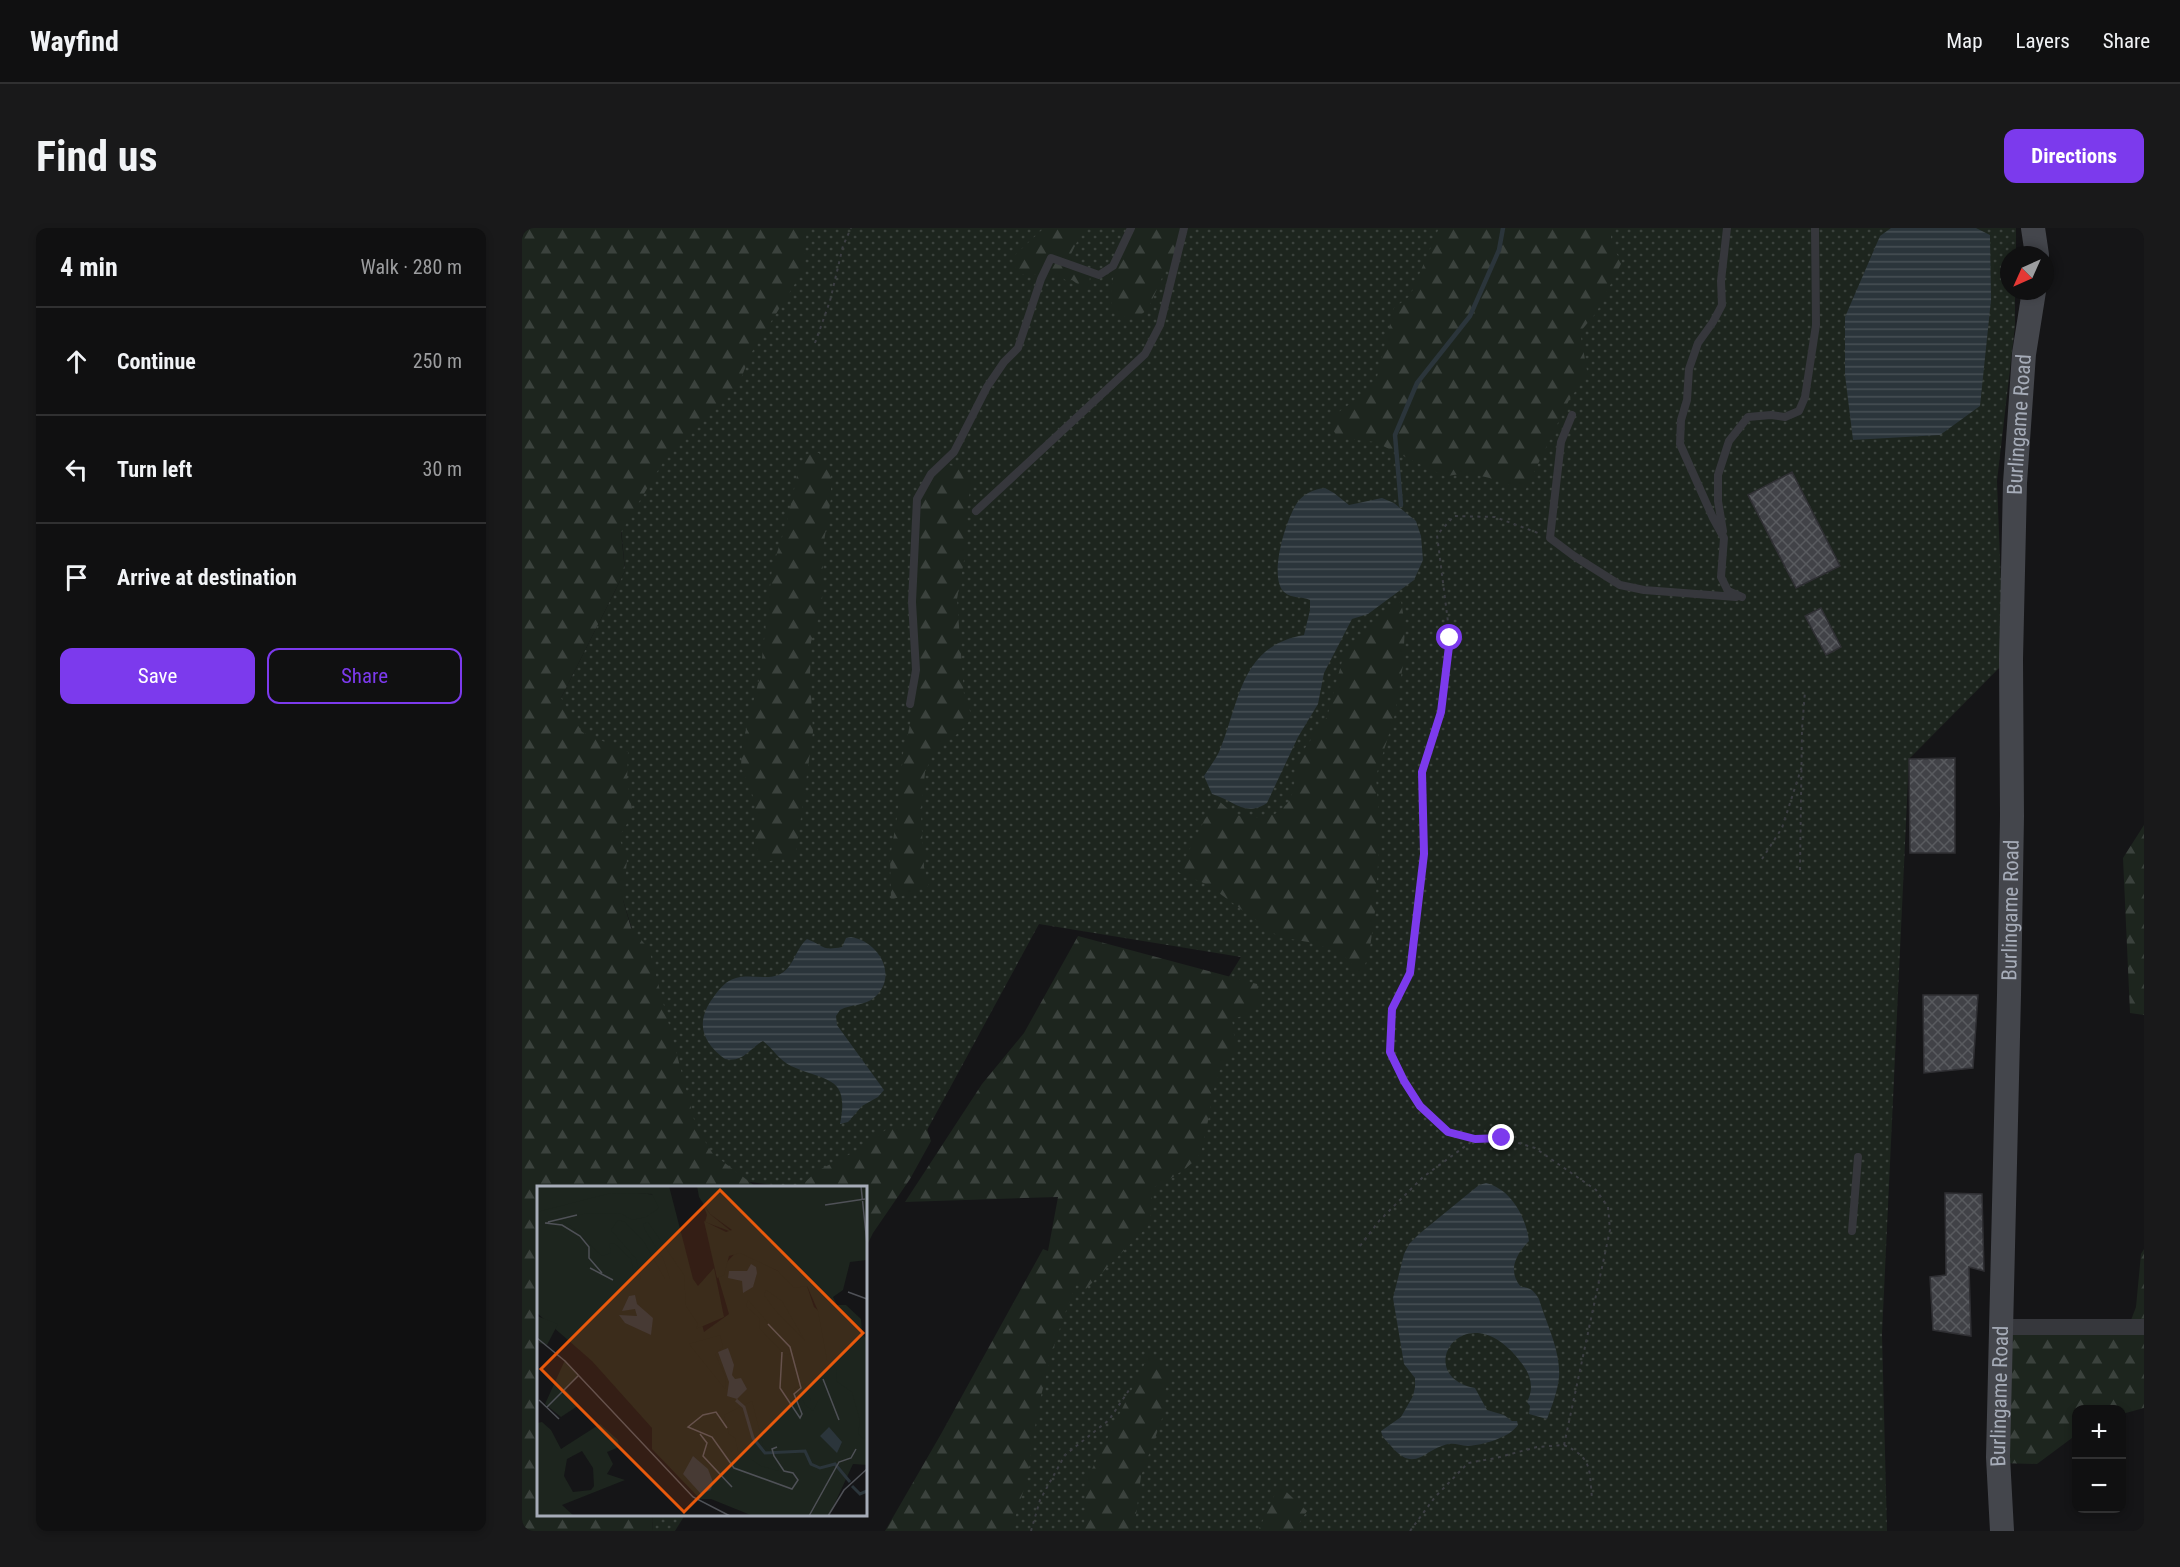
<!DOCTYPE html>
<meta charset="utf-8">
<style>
body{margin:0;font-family:"Roboto Condensed",sans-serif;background:#19191a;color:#f1f3f6}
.controls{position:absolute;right:18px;bottom:18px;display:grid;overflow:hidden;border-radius:12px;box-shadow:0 3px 9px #0003}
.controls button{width:54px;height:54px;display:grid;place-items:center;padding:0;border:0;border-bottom:2px solid #303031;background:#101011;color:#f1f3f6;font:30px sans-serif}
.compass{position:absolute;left:1478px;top:18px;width:54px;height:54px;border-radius:50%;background:#101011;box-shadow:0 3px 9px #0003;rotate:225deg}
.stop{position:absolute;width:18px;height:18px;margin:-14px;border:4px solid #7c3aed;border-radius:50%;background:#fff}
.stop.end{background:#7c3aed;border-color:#fff;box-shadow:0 2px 6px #0008}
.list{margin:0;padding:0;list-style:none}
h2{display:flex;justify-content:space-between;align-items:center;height:78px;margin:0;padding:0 24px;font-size:26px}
h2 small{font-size:20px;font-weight:400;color:#9c9d9f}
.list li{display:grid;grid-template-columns:39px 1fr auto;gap:18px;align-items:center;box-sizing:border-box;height:108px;padding:0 24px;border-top:2px solid #303031}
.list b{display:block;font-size:22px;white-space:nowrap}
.list em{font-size:20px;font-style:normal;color:#9c9d9f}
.actions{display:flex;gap:12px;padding:18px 24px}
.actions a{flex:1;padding:14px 0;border:2px solid #7c3aed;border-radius:12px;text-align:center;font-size:21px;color:#7c3aed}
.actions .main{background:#7c3aed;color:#fff}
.icon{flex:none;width:33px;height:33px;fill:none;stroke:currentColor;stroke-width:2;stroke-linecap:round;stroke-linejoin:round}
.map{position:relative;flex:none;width:1622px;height:1303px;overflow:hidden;border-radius:12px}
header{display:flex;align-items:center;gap:36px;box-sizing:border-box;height:84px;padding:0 30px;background:#101011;border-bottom:2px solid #303031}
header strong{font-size:28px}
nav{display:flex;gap:33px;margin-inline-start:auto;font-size:21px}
.intro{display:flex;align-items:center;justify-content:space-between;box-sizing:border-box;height:144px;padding:0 36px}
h1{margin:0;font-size:42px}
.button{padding:15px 27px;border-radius:12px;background:#7c3aed;color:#fff;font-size:21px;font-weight:700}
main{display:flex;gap:36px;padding:0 36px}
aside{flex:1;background:#101011;border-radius:12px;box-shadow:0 3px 9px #0003}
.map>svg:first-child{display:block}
.grass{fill:url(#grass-dots)}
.forest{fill:url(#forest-firs)}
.water{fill:url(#water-rules)}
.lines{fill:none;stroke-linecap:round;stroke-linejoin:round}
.stream{stroke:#2b353b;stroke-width:4.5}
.building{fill:url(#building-cross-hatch);stroke:#2f2f33;stroke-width:1.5}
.path{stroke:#3c3e43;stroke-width:2;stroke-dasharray:3 4.5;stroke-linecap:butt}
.lane{stroke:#36373c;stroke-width:8}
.street{stroke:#36373c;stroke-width:16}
.secondary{stroke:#44464c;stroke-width:24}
.route{stroke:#7c3aed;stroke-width:8}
.labels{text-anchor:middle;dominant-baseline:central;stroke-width:4.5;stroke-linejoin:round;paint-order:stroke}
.street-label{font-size:21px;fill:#a6acb8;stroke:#101012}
.inset-river{fill:none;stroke:#2b353b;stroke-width:3}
.inset-road{fill:none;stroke:#4f5157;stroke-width:1.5}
.view{fill:#e8590c;fill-opacity:0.15;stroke:#e8590c;stroke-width:3}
.inset-edge{fill:none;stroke:#a6acb8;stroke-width:3}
</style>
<header>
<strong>Wayfind</strong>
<nav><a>Map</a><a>Layers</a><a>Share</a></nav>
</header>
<div class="intro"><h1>Find us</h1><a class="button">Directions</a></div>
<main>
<aside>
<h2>4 min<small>Walk · 280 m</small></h2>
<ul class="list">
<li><svg class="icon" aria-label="ahead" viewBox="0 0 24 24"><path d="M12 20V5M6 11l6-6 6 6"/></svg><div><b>Continue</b></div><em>250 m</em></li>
<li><svg class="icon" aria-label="left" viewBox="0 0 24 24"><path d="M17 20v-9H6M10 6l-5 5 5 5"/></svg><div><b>Turn left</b></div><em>30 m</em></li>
<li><svg class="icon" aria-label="arrive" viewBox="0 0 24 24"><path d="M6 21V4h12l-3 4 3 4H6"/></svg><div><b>Arrive at destination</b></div></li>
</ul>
<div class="actions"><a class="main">Save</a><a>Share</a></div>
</aside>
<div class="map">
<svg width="1622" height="1303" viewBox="0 0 1622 1303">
<defs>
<pattern id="grass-dots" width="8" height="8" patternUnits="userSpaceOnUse" patternTransform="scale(1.5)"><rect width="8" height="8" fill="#1d251e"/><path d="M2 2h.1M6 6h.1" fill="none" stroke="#3b423d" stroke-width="1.8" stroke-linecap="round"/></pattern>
<pattern id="forest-firs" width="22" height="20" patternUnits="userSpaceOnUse" patternTransform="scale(1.5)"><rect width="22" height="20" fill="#1d251e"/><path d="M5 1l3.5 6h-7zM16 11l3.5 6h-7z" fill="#3b423d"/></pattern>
<pattern id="water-rules" width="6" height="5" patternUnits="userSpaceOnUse" patternTransform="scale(1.5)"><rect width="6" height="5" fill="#2b353b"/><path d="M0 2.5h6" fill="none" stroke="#475055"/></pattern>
<pattern id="building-cross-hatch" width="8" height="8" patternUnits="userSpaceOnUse" patternTransform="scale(1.5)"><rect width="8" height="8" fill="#414247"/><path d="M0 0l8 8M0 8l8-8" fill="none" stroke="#595b5f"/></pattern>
</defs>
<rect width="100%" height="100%" fill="#151517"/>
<path class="grass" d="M274,0H1494V27H1487V63H1493V98L1475,253L1482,435L1387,531L1360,1106L1365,1303H415L585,946L719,729L517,696L385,939L270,959L186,949L39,470L103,343L91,210Z
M131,1287H161V1290L153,1303H130Z"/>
<path class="forest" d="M4,0H285L281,43L228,127L217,156L144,229L99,304L103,343L39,470L60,504L106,524L105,553L111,586L97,609L105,632L101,672L109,700L127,721L174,899L191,926L233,958L243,959L16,960V1286L131,1287L130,1303H0V5Z
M522,0H562L548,28L556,38L568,48L567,59L561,60L550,52L545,53L539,49L536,51L530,47L496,46L492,37L493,27Z
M612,0H667L663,10L644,41L626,81L615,90H606L592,85C582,55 600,27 612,0Z
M917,0H1089V17L1100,34L1074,85L1058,104L1066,148L1048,170L1003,263C978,254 951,240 924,249L853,214L816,210L810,200L811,188L839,168L855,149L872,80L888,68Z
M297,225L309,246V270L301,320L300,378L289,414L288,447L291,504L274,625L271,629L243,634L232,616L233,573L219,539L220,517L238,448L250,341L265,293L277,239L285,226Z
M426,237L438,239L446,245L450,255L443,286L445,297L444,322L435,371L442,466L449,486L446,495L434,507L413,522L403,544L399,586L402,639L407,658L369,672L368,630L376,583L382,515L386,506L393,471L394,286C401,262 405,253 426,237Z
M879,373L883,397L881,437L872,490L854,548L858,604L853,683L847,727L839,746L820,726L792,715L757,709L686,657L656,644L683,591L697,573L713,587L733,590L753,586L765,576L772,562L773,534L805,489L823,422Z
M1622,597V787L1608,785L1601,630Z
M556,708L735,756L739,777L724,787L710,791L714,819C689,843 692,874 683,906C682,911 681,919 679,924C672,938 644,954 630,960L629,986L626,998L564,1061L555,1055C535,1101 520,1156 512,1205C509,1218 509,1232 506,1246C502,1265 493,1283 491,1303H363L419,1206L521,1021L526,1023L536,969L383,974L460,856L502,805Z
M365,901H405L409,913L388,951L351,1005L344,1019V960L269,959L280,957L295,943L336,922Z
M1622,1021V1180L1600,1186V1182H1554V1207L1515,1236L1477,1235L1478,1101L1606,1100L1614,1079L1619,1026Z
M627,1127L650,1148L643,1162L641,1188L619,1248L612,1303H562L564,1253Z
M757,1257L785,1283L772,1303H736Z"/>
<path class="water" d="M1369,0H1454L1468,7L1469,72L1458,178L1418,207L1331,212L1323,147V89L1358,8Z
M803,260L812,265L827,277L860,270L872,275L894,293L899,308L901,332L892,352L846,386L830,391L802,445L796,476L776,509L745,575C722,590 712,572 690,566L682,548C687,540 693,532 697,524C718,475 717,418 782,407L788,382V372C779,368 770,371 762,364C746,349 764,291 775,275C781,266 792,261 803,260Z
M329,709C356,713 377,747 353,769C343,778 329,776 318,782L314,788L315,797L362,862L356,869L340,878L326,894L318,896C328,847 304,854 269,838C258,833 251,821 241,813C227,821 221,835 203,831C177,812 174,791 193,767C199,759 204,753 214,750C228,746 244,752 256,747C272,741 273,721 285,711C303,718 299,723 320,719L324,710Z
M964,955C989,961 1004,989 1007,1013C994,1026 985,1043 999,1059C1009,1059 1012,1063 1017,1071C1024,1095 1039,1123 1037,1149C1036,1162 1030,1178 1025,1191L1007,1186L1008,1178L1005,1174C1013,1158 1008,1145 997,1132C943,1063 888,1147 953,1160L965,1182L982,1187L990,1193H995L996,1197C987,1210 961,1217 946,1218C939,1218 933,1215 927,1216C902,1220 894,1247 869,1218C864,1212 861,1211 859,1203L879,1189L891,1168L893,1159V1150L882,1136L871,1070L882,1026L887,1016L897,1006L957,957Z"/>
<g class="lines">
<path class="stream" d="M879,277L873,207L895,155L948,88L977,22L981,0"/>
</g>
<path class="building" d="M1270,244L1318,338L1274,360L1226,267Z
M1299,380L1319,419L1304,427L1283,388Z
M1433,530V625H1388L1387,531Z
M1401,767H1456L1451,840L1402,845Z
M1423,965L1460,966L1462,1043L1447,1039L1449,1108L1411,1102L1408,1049L1424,1047Z"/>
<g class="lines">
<path class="path" d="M293,115L308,73L321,18L329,0
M1240,631L1260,600L1280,538
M1278,642L1280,501L1283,463
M838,1018L857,993L901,949L953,911
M1042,1217C1071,1230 1067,1242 1070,1270
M509,1303L518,1272L543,1227L587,1192L609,1159
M888,1303L913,1269L946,1235L974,1230L1015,1219L1042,1217L1088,1002L1086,979L1074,962L1013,920L980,910L953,911L926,904L898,877L882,853L868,824L870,781L888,745L902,626L900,545L919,484L928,410L915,307L932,288L973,289L1016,305"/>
<path class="lane" d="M1205,0L1199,53L1200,77L1191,94L1176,115L1167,141L1165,172L1159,192L1158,216L1191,290L1202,310L1199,349L1206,363L1220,369
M1050,187L1039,214L1028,310L1052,328L1098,357L1122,362L1214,369
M454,283L623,126L638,97L662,0
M1201,303L1196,273V247L1207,213L1226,189L1249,187L1263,189L1277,183L1283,169L1294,97L1293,0
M388,476L394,442L390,374L395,271L409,246L432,224L465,159L482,134L496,120L519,51L529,30L577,47L591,38L609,0
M1330,1003L1336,929"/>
<path class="street" d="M1480,1099H1622"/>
<g class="secondary">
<path d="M1511,0L1515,27"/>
<path id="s1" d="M1480,1303L1476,1229L1487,767L1490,588L1489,431L1493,255L1502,126L1512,63"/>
</g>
</g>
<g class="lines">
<path class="route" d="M928,410L919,484L900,544L902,626L888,745L870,781L868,824L882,853L898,878L926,904L953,911L980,910"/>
</g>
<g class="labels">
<g class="street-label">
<text stroke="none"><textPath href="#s1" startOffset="1107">Burlingame Road</textPath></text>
<text stroke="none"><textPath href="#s1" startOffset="621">Burlingame Road</textPath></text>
<text stroke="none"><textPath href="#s1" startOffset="135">Burlingame Road</textPath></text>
</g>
</g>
<g transform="translate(15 958)">
<rect width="330" height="330" fill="#151517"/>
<path d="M74,4L120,9L157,108L167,146L192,128L180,87L201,64L270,100L277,121L293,134L330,229V279L316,278L292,330H216L174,313H163L115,263V242L55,175L0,127V25ZM166,18L173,28L195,46L168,36L170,29Z" fill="#1d251e"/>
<path d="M0,0H132L156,93L161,100L177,82L187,131L159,143L161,138L149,120L147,89L111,36L106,38L108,44L126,72L133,93H128L107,56L88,36L81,34L74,44L99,73L104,93H98L94,73L78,58L72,57L74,67L65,70L34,40L23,35L46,28L83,27L95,34L109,31L122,22L115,8L74,7L0,26ZM160,0H330V74L313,76L306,104L296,111L300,119H309L324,133L325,148L330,153V249L327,253L321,248L323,235L315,206L299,195L300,184L290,174L281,125L270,100L257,102L241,85L203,67L192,70L187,89L180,92L167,35L189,46L195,44L173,28L162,11ZM229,104L245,115L268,155L238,124L227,109ZM211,114L251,159L253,168L248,169L223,143L222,132L209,120ZM0,130L21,138L10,159L2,157ZM183,149L186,161L178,168L189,192L188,203L152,158ZM28,174L42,189L28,203L42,219L24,231L8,218ZM268,197L274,215H281L276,225L268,219L262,205L257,203ZM215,215L226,259L237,270L242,285L224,280L201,265L198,252L192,248L187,229ZM5,236L14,244L24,263L63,238L81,254L82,261L70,266L76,278L70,288L88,294L25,319L37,330H0V237ZM45,265L56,282L57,300L54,304L36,306L27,290L30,273Z" fill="#1d251e" fill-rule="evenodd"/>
<path d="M214,78L219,81L220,87L216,101L206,107L205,95L191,92L192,85H210ZM98,109L100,118L116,132L114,149L88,137L82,129L100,130L98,123L85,125L92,110ZM191,162L197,179L195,189L198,193L204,192L210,203L200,213L190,210L192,196L181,166ZM292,241L305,256L300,267L283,250ZM156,270L171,283L176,296L174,304L164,308L146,288Z" fill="#2b353b"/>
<path class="inset-river" d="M199,214L207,221L216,252L228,267L268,265L274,278L283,282L298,278L313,296M315,300L323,308L330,305"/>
<path class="inset-road" d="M324,0L330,58M288,19L328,13M11,36L40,29M12,37H8L25,39L43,50L52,61V72L65,87M53,82L76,94M311,106L330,113M231,138L253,161L264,202L257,208L265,228L263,232L243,202L245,166M0,152L28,175L156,311L193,330M286,193L302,234M2,214L22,233M10,221L42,189M190,242L179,226L166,229L151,241L175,251L197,282L255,303L261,294L256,287L247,285L237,270L235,263L240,261M163,248L170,257L166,270L195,301M272,330L302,276L314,272L319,263M291,330L307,304L330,283"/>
<path class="view" d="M183,4L326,147L147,326L4,183Z"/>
<rect width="330" height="330" class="inset-edge"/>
</g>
</svg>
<div class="controls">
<button>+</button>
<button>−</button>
</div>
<svg class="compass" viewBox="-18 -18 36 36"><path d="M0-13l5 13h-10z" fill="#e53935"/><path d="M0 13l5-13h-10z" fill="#9c9d9f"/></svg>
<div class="stop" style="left:928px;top:410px"></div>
<div class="stop end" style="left:980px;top:910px"></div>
</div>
</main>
